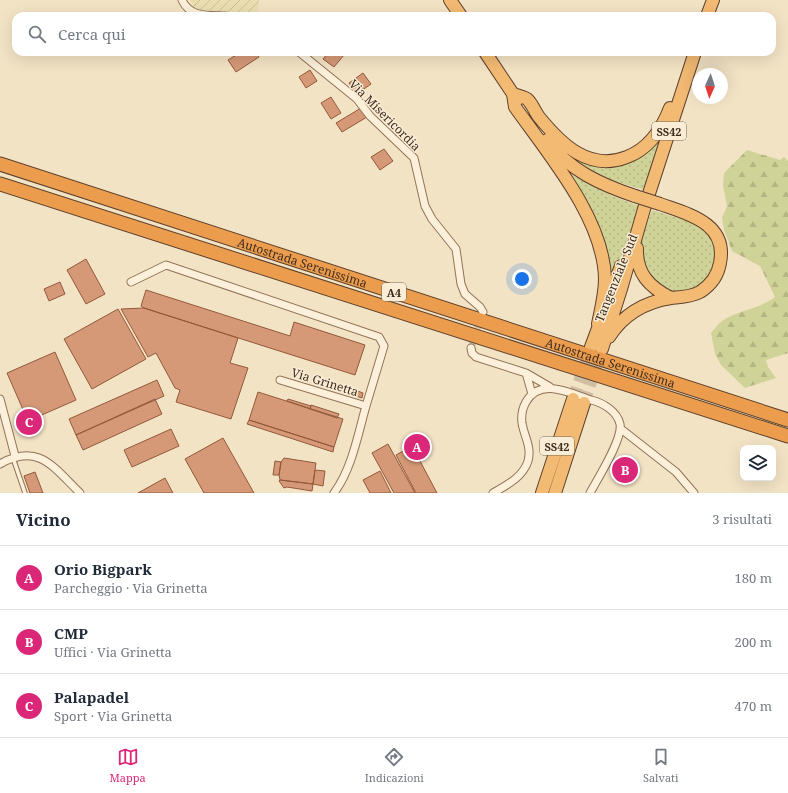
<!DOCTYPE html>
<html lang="it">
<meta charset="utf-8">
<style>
body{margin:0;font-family:"Noto Serif",serif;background:#f6f6f7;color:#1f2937}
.controls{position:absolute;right:12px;bottom:12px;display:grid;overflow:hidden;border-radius:8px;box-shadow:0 4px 16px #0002}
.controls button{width:36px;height:36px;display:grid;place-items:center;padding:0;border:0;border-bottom:1px solid #e0e1e3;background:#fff;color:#1f2937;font:20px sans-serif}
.compass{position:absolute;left:692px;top:68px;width:36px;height:36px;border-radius:50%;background:#fff;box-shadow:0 4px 16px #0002;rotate:183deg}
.you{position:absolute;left:522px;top:279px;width:14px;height:14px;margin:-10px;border:3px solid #fff;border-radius:50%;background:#1a73e8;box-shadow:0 0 0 6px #1a73e833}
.badge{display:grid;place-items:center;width:26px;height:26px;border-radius:50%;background:#db2777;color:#fff;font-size:13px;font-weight:700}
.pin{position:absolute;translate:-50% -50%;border:2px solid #fff;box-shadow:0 1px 4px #0006}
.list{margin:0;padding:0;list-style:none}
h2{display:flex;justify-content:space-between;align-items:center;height:52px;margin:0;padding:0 16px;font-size:17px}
h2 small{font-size:13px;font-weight:400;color:#747a83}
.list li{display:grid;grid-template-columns:26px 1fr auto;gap:12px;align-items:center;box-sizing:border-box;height:64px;padding:0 16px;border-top:1px solid #e0e1e3}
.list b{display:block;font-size:15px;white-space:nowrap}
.list p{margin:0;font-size:13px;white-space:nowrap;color:#747a83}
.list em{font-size:13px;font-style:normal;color:#747a83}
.icon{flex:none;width:22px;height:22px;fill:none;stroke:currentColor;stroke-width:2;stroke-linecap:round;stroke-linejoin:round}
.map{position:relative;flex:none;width:788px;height:493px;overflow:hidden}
.search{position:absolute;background:#fff;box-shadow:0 4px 16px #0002;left:12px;right:12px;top:12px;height:44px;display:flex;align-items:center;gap:10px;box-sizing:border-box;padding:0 14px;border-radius:12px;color:#747a83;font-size:15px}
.sheet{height:244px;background:#fff}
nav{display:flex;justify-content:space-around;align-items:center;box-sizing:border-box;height:56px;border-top:1px solid #e0e1e3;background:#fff;font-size:11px;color:#747a83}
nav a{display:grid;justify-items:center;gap:2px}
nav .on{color:#db2777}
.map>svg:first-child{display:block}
.farmland{fill:url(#farmland-furrows)}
.grass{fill:url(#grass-dots)}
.forest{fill:url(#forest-firs)}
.building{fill:#d59977;stroke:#93593b}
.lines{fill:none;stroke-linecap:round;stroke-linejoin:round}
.minor-tunnel{stroke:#cfbea4;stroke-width:7;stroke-dasharray:7 3.5;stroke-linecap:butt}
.trunk-tunnel{stroke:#cfbea4;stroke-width:12;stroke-dasharray:12 6;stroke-linecap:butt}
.service-casing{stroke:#917358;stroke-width:5.5}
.minor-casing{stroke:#917358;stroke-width:9}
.trunk-casing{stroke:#5e412d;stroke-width:14}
.motorway-casing{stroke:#5e412d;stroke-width:15}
.service{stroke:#fcf0da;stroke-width:3.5}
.minor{stroke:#fcf0da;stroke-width:7}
.trunk{stroke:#f2ba73;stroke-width:12}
.motorway{stroke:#eb9d4d;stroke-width:13}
.trunk-bridge-casing{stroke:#5e412d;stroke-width:14;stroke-linecap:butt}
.trunk-bridge{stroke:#f2ba73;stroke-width:12}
.labels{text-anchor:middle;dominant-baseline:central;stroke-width:3;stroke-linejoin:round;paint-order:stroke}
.shield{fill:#f9edd5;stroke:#765;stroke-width:1}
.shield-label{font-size:11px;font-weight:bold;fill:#3f2c1e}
.street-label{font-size:12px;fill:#3f2c1e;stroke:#f9edd5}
</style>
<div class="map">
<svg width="788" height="493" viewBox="0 0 788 493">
<defs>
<pattern id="farmland-furrows" width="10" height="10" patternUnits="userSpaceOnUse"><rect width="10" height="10" fill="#eadeb1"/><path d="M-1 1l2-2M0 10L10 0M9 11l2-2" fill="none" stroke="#cabf98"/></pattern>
<pattern id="grass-dots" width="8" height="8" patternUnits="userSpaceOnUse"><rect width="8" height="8" fill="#cfd397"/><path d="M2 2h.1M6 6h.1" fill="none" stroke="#b3b582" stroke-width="1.8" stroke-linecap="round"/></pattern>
<pattern id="forest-firs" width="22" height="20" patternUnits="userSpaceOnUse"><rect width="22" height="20" fill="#cfd397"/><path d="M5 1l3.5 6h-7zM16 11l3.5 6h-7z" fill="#b3b582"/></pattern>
</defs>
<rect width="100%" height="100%" fill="#f3e3c5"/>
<path class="farmland" d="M190,0H259L258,12L207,13L193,8Z"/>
<path class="grass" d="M663,134L644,190L614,181L613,183C595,174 579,165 564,151L607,165Z
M562,165L585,182L609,193L610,195L639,206L611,287L602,236L596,220Z
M652,210L695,223L708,232L716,250L713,270L707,281L691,291L671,293L649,280L640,251L641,242Z"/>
<path class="forest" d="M747,150L780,160L784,157L788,161V353L766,360L768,367L776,378L745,388L721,365L715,354L711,333C714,329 718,324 722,321C738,310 757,310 775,297L760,266L732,251L724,230L722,218L727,206L723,186L724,173Z"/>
<path class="building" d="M241,52H256L259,57L236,72L228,60Z
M329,52H340L344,55L334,67L323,59Z
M310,70L317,81L306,88L299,77Z
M363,73L371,84L357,94L349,83Z
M331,97L341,113L331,119L321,103Z
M361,108L367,117L342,132L336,123Z
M384,149L393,161L380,170L371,157Z
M86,259L105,294L86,304L67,270Z
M60,282L65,294L49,301L44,289Z
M146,290L290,336L294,322L365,345L355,375L144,308L141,306Z
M144,308L238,338L230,363L248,368L231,419L176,402L180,390L175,388L156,353L148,357L121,309Z
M118,309L146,359L92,389L64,339Z
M55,352L76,400L28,421L7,373Z
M157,380L164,396L76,435L69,419Z
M355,390L363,393L362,398L353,395Z
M258,392L343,419L334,447L249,420Z
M155,399L162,414L83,450L76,435Z
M288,399L311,406L310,409L287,401Z
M311,405L339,414L337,418L310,409Z
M249,420L334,447L333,452L247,424Z
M171,429L179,446L132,467L124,450Z
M223,438L254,493H204L185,459Z
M388,444L415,493H394L372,453Z
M412,446L437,493H416L396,455Z
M284,458L316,463L313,484L280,480L279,475L281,462Z
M275,461L281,462L279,475H273Z
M315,470L325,471L323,486L313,484Z
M380,471L391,493H370L363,480Z
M35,472L43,493H30L24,476Z
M165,478L173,493H138Z
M280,480L313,484L312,491L287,487L284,488L279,481Z"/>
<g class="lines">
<path class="minor-tunnel" d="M471,348L481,318"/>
<path class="trunk-tunnel" d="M573,399L591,347
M584,403L602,349"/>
<g class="service-casing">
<path id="service" d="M13,458L25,493"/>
</g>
<g class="minor-casing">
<path id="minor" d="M182,0C190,18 209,15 226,16
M299,52L357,99L370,116L414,158L425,206L432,219L456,249L461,284L465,294L480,307L483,312
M131,282L166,265L379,337L384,346L366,406
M471,348L472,353L476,357L526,373
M280,380L366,406C358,434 352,469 334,493
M532,394L526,373L550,387
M0,399L15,456
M621,429L676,472L694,493
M0,464C39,442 54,468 80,493
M493,493C507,485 523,477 528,461C532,447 524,436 522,423C521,415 522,409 526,402C540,377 570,393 591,400C603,403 617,411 620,424C623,439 598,478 590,493"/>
</g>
<g class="trunk-casing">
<path id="trunk" d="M450,0L461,16
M707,16L713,0
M485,52L517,100
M513,94C517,95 524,97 527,99C532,103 535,112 539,117C561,144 589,172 627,157C648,149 662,129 670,108
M513,94L515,107C549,155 604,219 605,279C605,294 601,309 598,324
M547,140C568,170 602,185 635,196
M637,248C636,273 649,287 671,298
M609,337C623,315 645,302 671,298C681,297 691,297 700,292C711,285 718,275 720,263C728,223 688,214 660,204
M591,347L621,266
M602,349L621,289L644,209L695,52
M542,493L573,399
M555,493L584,403"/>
</g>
<g class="motorway-casing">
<g id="motorway">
<path id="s1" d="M0,164L788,420"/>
<path d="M0,184L788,436"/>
</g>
</g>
<use href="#service" class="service"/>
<use href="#minor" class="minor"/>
<use href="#trunk" class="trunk"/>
<use href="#motorway" class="motorway"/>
<g class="trunk-bridge-casing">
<path id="trunk-bridge" d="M635,196L660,204"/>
</g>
<use href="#trunk-bridge" class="trunk-bridge"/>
</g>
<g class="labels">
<g class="shield">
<rect x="652" y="122" width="34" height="18" rx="3"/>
<rect x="382" y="283" width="24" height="18" rx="3"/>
<rect x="540" y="437" width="34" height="18" rx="3"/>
</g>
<g class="shield-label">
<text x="669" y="131">SS42</text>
<text x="394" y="292">A4</text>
<text x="557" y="446">SS42</text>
</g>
<g class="street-label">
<text transform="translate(385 115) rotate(45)">Via Misericordia</text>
<text stroke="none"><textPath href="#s1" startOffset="318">Autostrada Serenissima</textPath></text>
<text transform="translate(616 278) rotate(-68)">Tangenziale Sud</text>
<text stroke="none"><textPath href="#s1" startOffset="642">Autostrada Serenissima</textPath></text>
<text transform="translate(325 382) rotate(17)">Via Grinetta</text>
</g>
</g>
</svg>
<div class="controls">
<button><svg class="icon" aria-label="layers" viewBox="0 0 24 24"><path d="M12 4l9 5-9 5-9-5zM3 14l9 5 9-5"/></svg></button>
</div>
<svg class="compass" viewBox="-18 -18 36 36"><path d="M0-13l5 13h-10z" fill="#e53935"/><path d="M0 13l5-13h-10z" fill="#747a83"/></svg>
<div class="you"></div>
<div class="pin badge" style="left:417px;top:447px">A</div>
<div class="pin badge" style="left:625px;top:470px">B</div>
<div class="pin badge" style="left:29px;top:422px">C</div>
<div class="search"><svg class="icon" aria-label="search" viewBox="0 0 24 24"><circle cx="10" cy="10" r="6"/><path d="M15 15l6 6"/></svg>Cerca qui</div>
</div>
<section class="sheet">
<h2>Vicino<small>3 risultati</small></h2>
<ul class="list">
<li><span class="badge">A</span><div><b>Orio Bigpark</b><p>Parcheggio · Via Grinetta</p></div><em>180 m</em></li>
<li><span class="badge">B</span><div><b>CMP</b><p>Uffici · Via Grinetta</p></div><em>200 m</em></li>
<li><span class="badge">C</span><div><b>Palapadel</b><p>Sport · Via Grinetta</p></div><em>470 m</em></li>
</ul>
</section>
<nav>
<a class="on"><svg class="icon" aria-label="map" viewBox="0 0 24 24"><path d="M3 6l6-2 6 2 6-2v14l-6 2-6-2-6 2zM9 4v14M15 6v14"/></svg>Mappa</a>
<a><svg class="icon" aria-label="directions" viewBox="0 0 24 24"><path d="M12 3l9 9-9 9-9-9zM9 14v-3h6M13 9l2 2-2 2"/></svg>Indicazioni</a>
<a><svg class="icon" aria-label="saved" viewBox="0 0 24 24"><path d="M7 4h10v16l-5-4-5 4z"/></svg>Salvati</a>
</nav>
